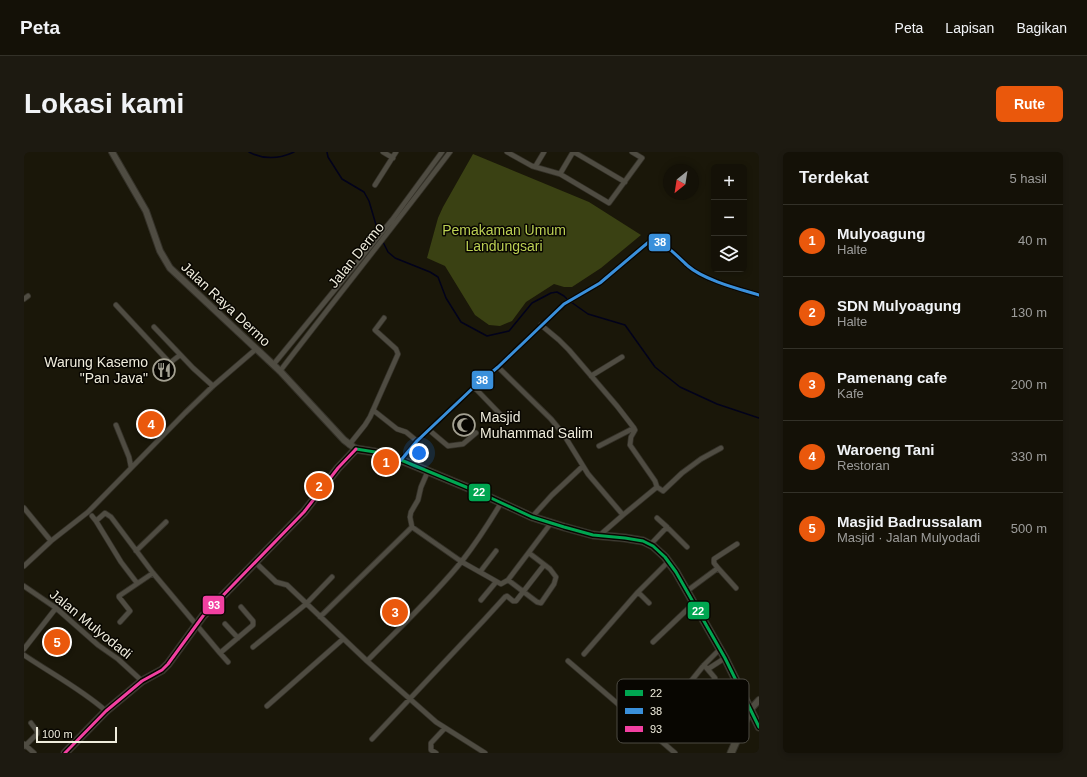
<!DOCTYPE html>
<html lang="id">
<meta charset="utf-8">
<style>
body{margin:0;font-family:Arial,sans-serif;background:#1d1a11;color:#f1f3f6}
.controls{position:absolute;right:12px;top:12px;display:grid;overflow:hidden;border-radius:6px;box-shadow:0 2px 6px #0003}
.controls button{width:36px;height:36px;display:grid;place-items:center;padding:0;border:0;border-bottom:1px solid #333128;background:#141107;color:#f1f3f6;font:20px sans-serif}
.compass{position:absolute;left:639px;top:12px;width:36px;height:36px;border-radius:50%;background:#141107;box-shadow:0 2px 6px #0003;rotate:210deg}
.scale{position:absolute;left:12px;bottom:10px;width:81px;box-sizing:border-box;padding-left:4px;border:2px solid #efecdc;border-top:0;font-size:11px;line-height:14px;white-space:nowrap;color:#efecdc;-webkit-text-stroke:3px #080601;paint-order:stroke}
.you{position:absolute;left:395px;top:301px;width:14px;height:14px;margin:-10px;border:3px solid #fff;border-radius:50%;background:#1a73e8;box-shadow:0 0 0 6px #1a73e833}
.badge{display:grid;place-items:center;width:26px;height:26px;border-radius:50%;background:#ea580c;color:#fff;font-size:13px;font-weight:700}
.pin{position:absolute;translate:-50% -50%;border:2px solid #fff;box-shadow:0 1px 4px #0006}
.list{margin:0;padding:0;list-style:none}
h2{display:flex;justify-content:space-between;align-items:center;height:52px;margin:0;padding:0 16px;font-size:17px}
h2 small{font-size:13px;font-weight:400;color:#9d9d9b}
.list li{display:grid;grid-template-columns:26px 1fr auto;gap:12px;align-items:center;box-sizing:border-box;height:72px;padding:0 16px;border-top:1px solid #333128}
.list b{display:block;font-size:15px;white-space:nowrap}
.list p{margin:0;font-size:13px;white-space:nowrap;color:#9d9d9b}
.list em{font-size:13px;font-style:normal;color:#9d9d9b}
.icon{flex:none;width:22px;height:22px;fill:none;stroke:currentColor;stroke-width:2;stroke-linecap:round;stroke-linejoin:round}
.map{position:relative;flex:none;width:735px;height:601px;overflow:hidden;border-radius:6px}
header{display:flex;align-items:center;gap:24px;box-sizing:border-box;height:56px;padding:0 20px;background:#141107;border-bottom:1px solid #333128}
header strong{font-size:19px}
nav{display:flex;gap:22px;margin-inline-start:auto;font-size:14px}
.intro{display:flex;align-items:center;justify-content:space-between;box-sizing:border-box;height:96px;padding:0 24px}
h1{margin:0;font-size:28px}
.button{padding:10px 18px;border-radius:6px;background:#ea580c;color:#fff;font-size:14px;font-weight:700}
main{display:flex;gap:24px;padding:0 24px}
aside{flex:1;background:#141107;border-radius:6px;box-shadow:0 2px 6px #0003}
.map>svg:first-child{display:block}
.green{fill:#3a4113}
.lines{fill:none;stroke-linecap:round;stroke-linejoin:round}
.stream{stroke:#02021b;stroke-width:1.5}
.minor-casing{stroke:#343128;stroke-width:6}
.tertiary-casing{stroke:#343128;stroke-width:8}
.secondary-casing{stroke:#343128;stroke-width:9}
.minor{stroke:#4f4c42;stroke-width:4.5}
.tertiary{stroke:#4f4c42;stroke-width:6}
.secondary{stroke:#4d4a3e;stroke-width:7}
.bus-1-casing{stroke:#080601;stroke-width:6}
.bus-2-casing{stroke:#080601;stroke-width:6}
.bus-3-casing{stroke:#080601;stroke-width:6}
.bus-1{stroke:#00a651;stroke-width:3}
.bus-2{stroke:#3a90db;stroke-width:3}
.bus-3{stroke:#f240a1;stroke-width:3}
.labels{text-anchor:middle;dominant-baseline:central;stroke-width:3;stroke-linejoin:round;paint-order:stroke}
.park-label{font-size:14px;fill:#bcd053;stroke:#080601}
.street-label{font-size:14px;fill:#efecdc;stroke:#080601}
.poi-label{font-size:14px;fill:#efecdc;stroke:#080601;text-anchor:end}
.key{fill:#080601;stroke:#4d4b43;stroke-width:1}
.key-label{font-size:11px;fill:#efecdc}
.line-badge{stroke:#080601;stroke-width:1.5}
.badge-label{font-size:11px;text-anchor:middle;font-weight:bold;fill:#fff}
</style>
<header>
<strong>Peta</strong>
<nav><a>Peta</a><a>Lapisan</a><a>Bagikan</a></nav>
</header>
<div class="intro"><h1>Lokasi kami</h1><a class="button">Rute</a></div>
<main>
<div class="map">
<svg width="735" height="601" viewBox="0 0 735 601">
<rect width="100%" height="100%" fill="#1a1709"/>
<path class="green" d="M449,2L565,50L617,83L577,116L548,135H540L530,132L502,150L488,169L476,174L465,173L451,163L421,114L403,106L414,66L419,55Z"/>
<g class="lines">
<path class="stream" d="M225,0C240,8 255,7 270,0
M303,0L304,5L318,27L340,40L345,49L355,83
M359,90L364,100L371,106L406,120L414,125L422,146L437,170L463,184L485,179L508,151L527,141L533,140L540,144L544,148
M547,150L564,162L601,173L631,215L656,235L693,252L735,266"/>
<g class="minor-casing">
<path id="minor" d="M359,0L369,6
M483,0L508,14L536,22L585,51L618,6L608,0
M550,0L601,30
M511,15L520,0
M536,22L549,0
M351,33L372,0
M0,147L4,144
M92,153L145,210H147L156,203
M517,173L535,188L545,198L593,254L610,276L611,278L607,285L606,293L631,329L633,335L599,363
M130,175L169,216L189,234
M249,213L368,68L418,0
M474,215L527,267L540,283L564,322L599,363L576,383
M256,219C312,146 370,74 426,0
M567,224L598,205
M450,235L476,262
M349,258L373,277L382,280L393,289
M92,273L105,305L107,315
M405,278L424,294L439,292L452,281
M325,293L341,273L346,265L374,202L372,197L351,178L360,166
M575,294L610,276
M377,308L393,289L450,235L474,215L540,152L576,131L627,88C637,86 656,107 664,114C680,128 715,137 735,143
M633,335L639,339L658,321L677,307L697,296
M0,356L27,389
M68,364L72,369L81,361L87,365L129,421L196,501L229,473V469L217,455
M508,365L528,343L559,314
M633,366L643,375
M72,369L97,410L113,431
M388,375L386,365L387,360L394,348L397,335L404,319
M627,392L643,375L663,395
M112,399L142,370
M231,410L252,430L263,433L343,509C375,476 409,445 438,409C452,391 465,371 477,351
M0,414L27,389L64,360L161,261L189,234L232,197
M694,416L690,411V407L713,392
M456,420L472,399
M484,428L513,450L517,451L530,432L532,425L526,417L505,401
M0,434L32,456L74,493L94,507L118,529
M663,439L694,416L712,436
M614,440L625,451
M457,448L472,430
M296,465L388,375L438,410L477,432L484,428L527,371
M96,470L106,459L95,445V444L129,421
M201,472L214,486
M629,490L670,451
M229,495L282,452L308,425
M0,497L32,456
M196,501L204,510
M560,502L614,440L645,409
M0,503C28,522 57,537 82,559
M343,509L412,570L461,601
M544,509L651,601
M684,517L701,506
M663,535L677,547L680,546L691,526L680,513
M655,544L680,513L696,497
M243,554L319,487
M348,587L460,468L481,445L483,444L489,449H492L520,413
M0,592L10,601
M0,595L13,582V579L7,571
M412,601L407,598V591L421,576"/>
</g>
<g class="tertiary-casing">
<path id="tertiary" d="M88,0L122,59L136,99L146,116L256,219L320,288L332,297
M726,558L735,548"/>
</g>
<g class="secondary-casing">
<path id="secondary" d="M41,601L82,559L118,529L138,518L144,512L179,464L280,360L314,316L332,297L351,300L377,308L454,340L508,365L540,375L569,383L601,386L619,389L629,394L641,405L652,420L701,506L735,575
M707,601L726,558"/>
</g>
<use href="#minor" class="minor"/>
<use href="#tertiary" class="tertiary"/>
<use href="#secondary" class="secondary"/>
<g class="bus-1-casing">
<path id="bus-1" d="M332,297L351,300L377,308L454,340L508,365L540,375L569,383L601,386L619,389L629,394L641,405L652,420L701,506L735,575"/>
</g>
<g class="bus-2-casing">
<path id="bus-2" d="M377,308L393,289L450,235L474,215L540,152L576,131L627,88C637,86 656,107 664,114C680,128 715,137 735,143"/>
</g>
<g class="bus-3-casing">
<path id="bus-3" d="M41,601L82,559L118,529L138,518L144,512L179,464L280,360L314,316L332,297"/>
</g>
<use href="#bus-1" class="bus-1"/>
<use href="#bus-2" class="bus-2"/>
<use href="#bus-3" class="bus-3"/>
</g>
<defs>
<g id="restaurant-ring" transform="scale(1.15)"><circle r="9.5" fill="#080601" stroke="#a4a192" stroke-width="1.5"/><path d="M-5-6h1v4h1v-4h1v4h1v-4h1v5L-1.5 .5V6h-2V.5L-5-1ZM5-6V6H3V1.5H1.5Q1.5-4 5-6Z" fill="#a4a192"/></g>
<g id="mosque-ring" transform="scale(1.15)"><circle r="9.5" fill="#080601" stroke="#a4a192" stroke-width="1.5"/><path d="M3.5-4.9A6 6 0 1 0 3.5 4.9A5 5 0 1 1 3.5-4.9Z" fill="#a4a192"/></g>
</defs>
<g fill-rule="evenodd">
<use href="#restaurant-ring" x="140" y="218"/>
<use href="#mosque-ring" x="440" y="273"/>
</g>
<g class="labels">
<g class="park-label">
<text x="480" y="78">Pemakaman Umum<tspan x="480" dy="16">Landungsari</tspan></text>
</g>
<g class="street-label">
<text transform="translate(332 103) rotate(-51)">Jalan Dermo</text>
<text transform="translate(202 152) rotate(43)">Jalan Raya Dermo</text>
<text transform="translate(67 472) rotate(39)">Jalan Mulyodadi</text>
</g>
<g class="poi-label">
<text x="124" y="210">Warung Kasemo<tspan x="124" dy="16">"Pan Java"</tspan></text>
<text x="456" y="265" text-anchor="start">Masjid<tspan x="456" dy="16">Muhammad Salim</tspan></text>
</g>
</g>
<rect x="593" y="527" width="132" height="64" rx="6" class="key"/>
<rect x="601" y="538" width="18" height="6" fill="#00a651"/>
<rect x="601" y="556" width="18" height="6" fill="#3a90db"/>
<rect x="601" y="574" width="18" height="6" fill="#f240a1"/>
<g class="key-label">
<text x="626" y="545">22</text>
<text x="626" y="563">38</text>
<text x="626" y="581">93</text>
</g>
<g class="line-badge">
<rect x="624" y="81" width="23" height="19" rx="4" fill="#3a90db"/>
<rect x="447" y="218" width="23" height="20" rx="4" fill="#3a90db"/>
<rect x="444" y="331" width="23" height="19" rx="4" fill="#00a651"/>
<rect x="178" y="443" width="23" height="20" rx="4" fill="#f240a1"/>
<rect x="663" y="449" width="23" height="19" rx="4" fill="#00a651"/>
</g>
<g class="badge-label">
<text x="636" y="94">38</text>
<text x="458" y="232">38</text>
<text x="455" y="344">22</text>
<text x="190" y="457">93</text>
<text x="674" y="463">22</text>
</g>
</svg>
<div class="controls">
<button>+</button>
<button>−</button>
<button><svg class="icon" aria-label="layers" viewBox="0 0 24 24"><path d="M12 4l9 5-9 5-9-5zM3 14l9 5 9-5"/></svg></button>
</div>
<svg class="compass" viewBox="-18 -18 36 36"><path d="M0-13l5 13h-10z" fill="#e53935"/><path d="M0 13l5-13h-10z" fill="#9d9d9b"/></svg>
<div class="scale">100 m</div>
<div class="you"></div>
<div class="pin badge" style="left:362px;top:310px">1</div>
<div class="pin badge" style="left:295px;top:334px">2</div>
<div class="pin badge" style="left:371px;top:460px">3</div>
<div class="pin badge" style="left:127px;top:272px">4</div>
<div class="pin badge" style="left:33px;top:490px">5</div>
</div>
<aside>
<h2>Terdekat<small>5 hasil</small></h2>
<ul class="list">
<li><span class="badge">1</span><div><b>Mulyoagung</b><p>Halte</p></div><em>40 m</em></li>
<li><span class="badge">2</span><div><b>SDN Mulyoagung</b><p>Halte</p></div><em>130 m</em></li>
<li><span class="badge">3</span><div><b>Pamenang cafe</b><p>Kafe</p></div><em>200 m</em></li>
<li><span class="badge">4</span><div><b>Waroeng Tani</b><p>Restoran</p></div><em>330 m</em></li>
<li><span class="badge">5</span><div><b>Masjid Badrussalam</b><p>Masjid · Jalan Mulyodadi</p></div><em>500 m</em></li>
</ul>
</aside>
</main>
